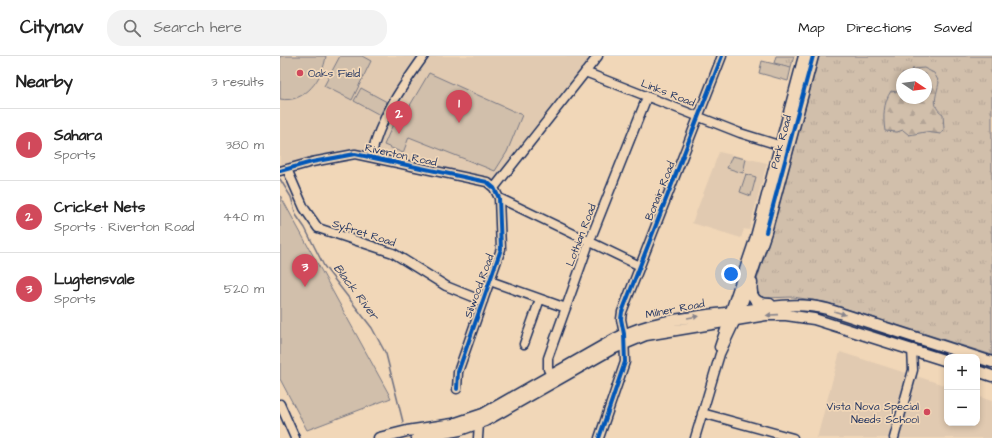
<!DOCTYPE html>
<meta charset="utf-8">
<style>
body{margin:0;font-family:"Architects Daughter",sans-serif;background:#f2f2f2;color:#222}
.controls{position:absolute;right:12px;bottom:12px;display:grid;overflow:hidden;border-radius:8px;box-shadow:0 2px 6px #0003}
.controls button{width:36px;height:36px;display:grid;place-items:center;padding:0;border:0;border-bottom:1px solid #e0e0e0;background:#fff;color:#222;font:20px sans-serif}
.compass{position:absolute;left:616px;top:12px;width:36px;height:36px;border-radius:50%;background:#fff;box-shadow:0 2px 6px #0003;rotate:103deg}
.you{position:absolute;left:451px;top:218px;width:14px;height:14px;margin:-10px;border:3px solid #fff;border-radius:50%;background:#1a73e8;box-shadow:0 0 0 6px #1a73e833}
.badge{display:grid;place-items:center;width:26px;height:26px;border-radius:50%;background:#d1495b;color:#fff;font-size:13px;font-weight:700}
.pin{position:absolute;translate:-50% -33px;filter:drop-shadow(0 1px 2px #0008)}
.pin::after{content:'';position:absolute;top:21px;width:14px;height:12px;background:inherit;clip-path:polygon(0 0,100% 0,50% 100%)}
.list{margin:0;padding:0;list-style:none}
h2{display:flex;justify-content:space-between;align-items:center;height:52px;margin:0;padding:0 16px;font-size:17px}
h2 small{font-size:13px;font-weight:400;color:#767676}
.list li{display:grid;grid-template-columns:26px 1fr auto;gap:12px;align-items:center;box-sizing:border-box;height:72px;padding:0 16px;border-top:1px solid #e0e0e0}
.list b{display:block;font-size:15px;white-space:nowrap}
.list p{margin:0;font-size:13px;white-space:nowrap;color:#767676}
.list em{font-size:13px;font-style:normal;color:#767676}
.icon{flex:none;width:22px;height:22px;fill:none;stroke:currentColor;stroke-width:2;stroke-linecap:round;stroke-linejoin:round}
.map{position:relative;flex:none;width:712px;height:382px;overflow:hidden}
header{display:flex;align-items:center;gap:24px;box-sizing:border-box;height:56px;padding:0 20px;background:#fff;border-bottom:1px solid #e0e0e0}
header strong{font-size:19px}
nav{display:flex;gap:22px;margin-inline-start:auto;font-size:14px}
.search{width:280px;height:36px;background:#f2f2f2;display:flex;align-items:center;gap:10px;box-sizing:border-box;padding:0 14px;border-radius:16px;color:#767676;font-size:15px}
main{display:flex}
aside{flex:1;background:#fff}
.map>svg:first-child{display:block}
.built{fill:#e1cab1}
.grass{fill:url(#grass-tufts);stroke:#767784;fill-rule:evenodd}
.forest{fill:url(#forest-firs);stroke:#767784}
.green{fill:#d1bfab;stroke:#767784}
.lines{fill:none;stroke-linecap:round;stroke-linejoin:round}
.stream{stroke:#6e7081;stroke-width:1.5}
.minor-casing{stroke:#1b2f5e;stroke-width:11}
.major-casing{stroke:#1b2f5e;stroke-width:13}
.minor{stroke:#f1d7b8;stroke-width:8}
.major{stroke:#f1d7b8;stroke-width:10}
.cycleway-casing{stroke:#f1d7b8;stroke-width:6}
.cycleway{stroke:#0057b8;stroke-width:4}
.oneway{fill:#86838b}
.poi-dot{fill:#d1495b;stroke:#f1d7b8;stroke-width:1.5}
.labels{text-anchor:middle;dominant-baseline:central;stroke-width:3.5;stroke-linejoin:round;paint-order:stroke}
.poi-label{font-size:11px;fill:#1b2f5e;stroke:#f1d7b8;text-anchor:start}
.street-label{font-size:11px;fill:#1b2f5e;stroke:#f1d7b8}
.water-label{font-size:12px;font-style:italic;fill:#37456a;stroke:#f1d7b8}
</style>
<header>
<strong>Citynav</strong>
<div class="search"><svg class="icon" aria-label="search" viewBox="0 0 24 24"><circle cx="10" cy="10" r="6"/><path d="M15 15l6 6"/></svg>Search here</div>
<nav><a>Map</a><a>Directions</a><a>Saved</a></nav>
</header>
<main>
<aside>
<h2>Nearby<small>3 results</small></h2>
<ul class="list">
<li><span class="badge">1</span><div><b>Sahara</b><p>Sports</p></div><em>380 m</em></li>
<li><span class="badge">2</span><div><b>Cricket Nets</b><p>Sports · Riverton Road</p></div><em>440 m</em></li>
<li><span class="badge">3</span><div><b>Lugtensvale</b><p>Sports</p></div><em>520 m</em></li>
</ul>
</aside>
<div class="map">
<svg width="712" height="382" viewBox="0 0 712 382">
<defs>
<pattern id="grass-tufts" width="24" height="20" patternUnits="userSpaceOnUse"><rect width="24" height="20" fill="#d1bfab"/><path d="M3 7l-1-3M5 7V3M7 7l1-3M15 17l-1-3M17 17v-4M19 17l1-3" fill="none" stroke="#b3a496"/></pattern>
<pattern id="forest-firs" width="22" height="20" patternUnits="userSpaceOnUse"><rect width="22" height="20" fill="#d1bfab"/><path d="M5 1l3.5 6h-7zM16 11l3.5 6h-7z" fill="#b3a496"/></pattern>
</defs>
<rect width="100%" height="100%" fill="#f1d7b8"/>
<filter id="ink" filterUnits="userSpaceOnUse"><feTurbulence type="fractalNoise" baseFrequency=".025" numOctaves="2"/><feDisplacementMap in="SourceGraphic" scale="8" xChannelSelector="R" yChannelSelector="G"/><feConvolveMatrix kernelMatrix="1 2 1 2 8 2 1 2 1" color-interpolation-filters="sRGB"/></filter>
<g filter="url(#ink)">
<path class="built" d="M0,0H315L216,125L213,126L89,97L68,98L0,111Z
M439,96L487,107L469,174L464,173L461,182L412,167Z
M560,296L626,317L627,320L610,382H537Z
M636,320L667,330V367H697V340L712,345V382H619Z"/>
<path class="grass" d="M496,0H514L511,11L494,7Z
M539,0H712V299L545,246L513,241L485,242C477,240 476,235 476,227L494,168ZM622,18H646V42H622Z"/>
<path class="forest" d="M644,12L654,17L659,26C657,39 650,50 663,58L664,73L661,78L645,76L629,79L623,74L617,76L605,75C603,62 603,47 611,35L622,37V42C636,42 647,46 653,32L650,27L646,25V18H628L632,13Z"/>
<path class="green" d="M0,0H46C43,22 25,48 0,43Z
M60,0H82L91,5L72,44L44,30Z
M482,5L511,12L508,25L479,17Z
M149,17L242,59L227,96L215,115L129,81L123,97L104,89L116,61L122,63Z
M81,32L107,46L100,59L74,45Z
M452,100L466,103L463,117L447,112Z
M466,118L476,121L471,140L460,136Z
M0,139L111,342L27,374L0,323Z"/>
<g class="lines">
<path class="stream" d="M0,123L11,141L16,159L25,172L44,210L92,272L106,298L123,366"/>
<g class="minor-casing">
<path id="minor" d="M305,16L460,77L505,91
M91,101C100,62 121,32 144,0
M7,113L24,152L38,172L113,197L166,230L203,245
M0,115L32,106L75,98L207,126L214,132L219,142L221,193L178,316L177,333
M214,132L318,0
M219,142L360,210
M210,225L286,252
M244,288L260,243
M439,291L448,265
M274,324L268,313V302L309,187L367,41
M0,348L15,382
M422,357L513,382
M198,382L199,368
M319,382L345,306L344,278L341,263L342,256L442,0
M415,382L440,298L456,264
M614,382L633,314L632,293"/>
</g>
<g class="major-casing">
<path id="major" d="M472,227C470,241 475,248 490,248
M458,259L486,176L533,0
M449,261L476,181L524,0
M697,315L712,320
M99,382L127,375L173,368L203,358L335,283C371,264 413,261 453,256C486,252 515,245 547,253L712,306
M137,382L180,374L205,365L330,294L366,279L486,259H506L534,263L667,305"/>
</g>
<use href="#minor" class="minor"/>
<use href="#major" class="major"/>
<g class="cycleway-casing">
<path id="cycleway" d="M0,115L32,106L75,98L207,126L214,132L219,142L221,193L178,316L177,333
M486,176L533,0
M319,382L345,306L344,278L341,263L342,256L442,0"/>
</g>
<use href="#cycleway" class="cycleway"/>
</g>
<defs><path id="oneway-solid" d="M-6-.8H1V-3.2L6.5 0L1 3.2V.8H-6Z"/></defs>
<g class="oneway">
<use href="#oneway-solid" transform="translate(560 257) rotate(18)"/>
<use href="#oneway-solid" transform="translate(492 259) rotate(176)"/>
<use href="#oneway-solid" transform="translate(413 261) rotate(-10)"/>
</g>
</g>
<g class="poi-dot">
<circle cx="20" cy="17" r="4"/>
<circle cx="647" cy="356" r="4"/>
</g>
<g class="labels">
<g class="poi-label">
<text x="28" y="17">Oaks Field</text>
<text x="639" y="350" text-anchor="end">Vista Nova Special<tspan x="639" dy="13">Needs School</tspan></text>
</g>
<g class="street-label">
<text transform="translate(388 37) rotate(21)">Links Road</text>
<text transform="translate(501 86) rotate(-75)">Park Road</text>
<text transform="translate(121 99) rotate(12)">Riverton Road</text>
<text transform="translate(380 135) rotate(-68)">Bonair Road</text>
<text transform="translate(84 177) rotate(18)">Syfret Road</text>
<text transform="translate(301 179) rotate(-69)">Lothian Road</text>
<text transform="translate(199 230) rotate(-70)">Silwood Road</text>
<text transform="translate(395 253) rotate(-11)">Milner Road</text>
</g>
<g class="water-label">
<text transform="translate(76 236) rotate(53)">Black River</text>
</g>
</g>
</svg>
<div class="controls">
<button>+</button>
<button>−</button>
</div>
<svg class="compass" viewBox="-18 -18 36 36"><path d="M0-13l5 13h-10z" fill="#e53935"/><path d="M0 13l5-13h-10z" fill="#767676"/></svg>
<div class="you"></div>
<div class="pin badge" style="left:179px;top:67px">1</div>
<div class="pin badge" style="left:119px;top:78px">2</div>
<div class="pin badge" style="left:25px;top:231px">3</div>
</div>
</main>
